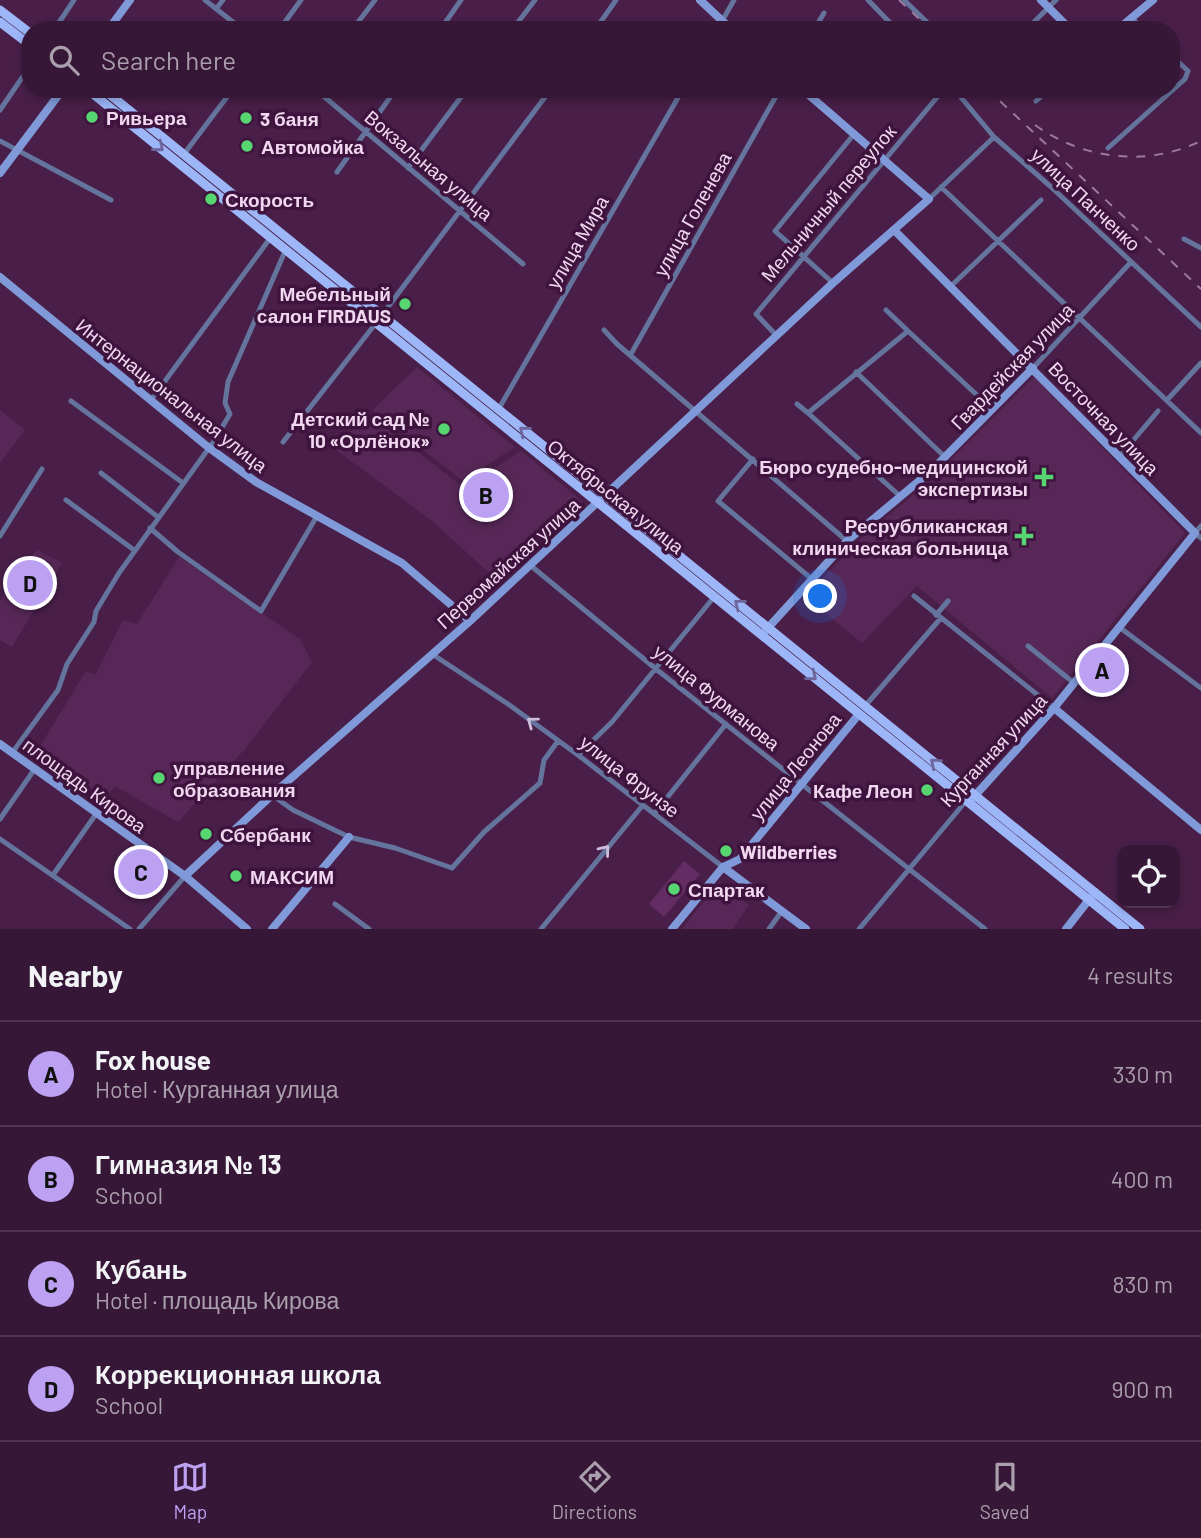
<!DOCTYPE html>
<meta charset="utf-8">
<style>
body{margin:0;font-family:Barlow,sans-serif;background:#422442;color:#f1f3f6}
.controls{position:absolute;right:21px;bottom:21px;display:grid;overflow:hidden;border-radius:14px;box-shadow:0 4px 10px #0003}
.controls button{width:63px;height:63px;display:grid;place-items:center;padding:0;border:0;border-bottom:2px solid #513652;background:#371737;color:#f1f3f6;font:35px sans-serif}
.you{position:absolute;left:821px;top:597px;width:24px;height:24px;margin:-18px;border:5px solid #fff;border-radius:50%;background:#1a73e8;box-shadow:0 0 0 10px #1a73e833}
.badge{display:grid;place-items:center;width:46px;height:46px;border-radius:50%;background:#bca0f2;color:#111;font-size:23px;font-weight:700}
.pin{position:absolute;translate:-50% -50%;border:4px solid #fff;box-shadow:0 2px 7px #0006}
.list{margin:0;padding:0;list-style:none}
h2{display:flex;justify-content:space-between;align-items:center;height:91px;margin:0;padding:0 28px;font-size:30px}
h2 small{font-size:23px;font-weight:400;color:#aa9fad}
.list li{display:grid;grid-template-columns:46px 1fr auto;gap:21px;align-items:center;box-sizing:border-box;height:105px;padding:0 28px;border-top:2px solid #513652}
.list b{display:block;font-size:26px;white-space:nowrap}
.list p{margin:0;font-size:23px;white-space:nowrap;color:#aa9fad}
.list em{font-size:23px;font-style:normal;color:#aa9fad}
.icon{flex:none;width:38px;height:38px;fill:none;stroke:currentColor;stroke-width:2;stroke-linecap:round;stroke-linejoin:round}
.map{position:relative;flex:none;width:1201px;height:929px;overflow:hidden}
.search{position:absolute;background:#371737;box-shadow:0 4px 10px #0003;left:21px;right:21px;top:21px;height:77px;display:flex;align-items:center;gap:18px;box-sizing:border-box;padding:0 24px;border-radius:28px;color:#aa9fad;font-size:26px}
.sheet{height:511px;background:#371737}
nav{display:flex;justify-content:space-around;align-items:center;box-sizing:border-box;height:98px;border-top:2px solid #513652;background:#371737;font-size:19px;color:#aa9fad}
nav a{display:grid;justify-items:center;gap:4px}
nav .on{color:#bca0f2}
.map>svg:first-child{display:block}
.built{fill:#572857}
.green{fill:#632c63}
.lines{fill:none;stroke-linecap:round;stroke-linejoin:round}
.street{stroke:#65749c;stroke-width:5}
.secondary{stroke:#8099d8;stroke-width:8}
.primary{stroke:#9cb6f8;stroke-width:9}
.rail{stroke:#9d7b9d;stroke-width:2;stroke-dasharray:9 9;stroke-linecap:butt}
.oneway{stroke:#6d659b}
.oneway2{stroke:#cebedb}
.poi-dot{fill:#57d570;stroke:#3e143e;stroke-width:2.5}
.labels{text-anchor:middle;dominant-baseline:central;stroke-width:7;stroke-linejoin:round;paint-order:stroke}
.poi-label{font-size:19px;font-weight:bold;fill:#f1d7f0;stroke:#3e143e;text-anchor:start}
.street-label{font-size:19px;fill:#f1d7f0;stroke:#3e143e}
</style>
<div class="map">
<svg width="1201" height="929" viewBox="0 0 1201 929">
<rect width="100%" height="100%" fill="#491f49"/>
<path class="built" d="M417,367L515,447L463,481L372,410Z
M1034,377L1185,533L1052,698L917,586L862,643L805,597L860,539L922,488Z
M0,410L25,430L0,463Z
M370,415L464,488L521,451L583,502L497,580L431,520L332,447Z
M37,550L62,563L12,647L0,640V601L21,564Z
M179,557L300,639L312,662L246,748L178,822L115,786L103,801L34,756L86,671L95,675L123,620L137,624Z
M719,882L749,905L732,929H682Z"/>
<path class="green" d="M684,861L700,874L664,917L649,904Z"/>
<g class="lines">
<path class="street" d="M205,0L243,30
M868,0L897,30
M904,0L935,30
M216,9L223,0
M1132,18L1144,30
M54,30L74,0
M279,30L301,0
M352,30L375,0
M440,30L461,0
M512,30L535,0
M595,30L616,0
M717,30L734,0
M814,30L824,13
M1026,30L1056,0
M315,89L523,264
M954,89L994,137L1050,186L1201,327
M1036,101L1049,89
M0,110L30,66
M0,141L111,200
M1108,148L1185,79L1188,71L1171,55
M184,154L233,89
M408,168L467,89
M337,172L396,89
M941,187L1201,433
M929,199L994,137
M1184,239L1201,248
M833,283L775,231L855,133
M951,286L1041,200
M886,310L908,331
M382,315L551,89
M604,330L617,344L847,541
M777,336L756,314L944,89
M631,354L780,89
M1033,368L1131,262
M856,372L945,457
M151,400L271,237
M1167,400L1201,363
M71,401L183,483
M797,404L808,413
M498,410L683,89
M283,442L376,323
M1120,456L1158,411
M753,459L718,501L813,580
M101,473L158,517
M901,497L808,413L908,331L992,409
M66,500L134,550
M1201,526L1195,533L1201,538
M150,528L178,552L261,611L317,516
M0,536L42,469
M530,565L656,669L985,929
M914,596L1054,708
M936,615L948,601
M1119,627L1201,688
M1028,646L1074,683
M432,654L508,704L578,755L723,867
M865,706L940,619
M12,753L58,690L67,664L94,622L96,611L119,573L214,441L230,414L225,403L228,382L286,249
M578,755L612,722L714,597
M272,795L293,810L349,837L395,848L452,868L484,832L540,783L544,760L558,741
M654,814L726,724
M0,819L34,770
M0,839L130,929
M53,875L96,814
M335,904L369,929
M139,929L185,876
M541,929L643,805
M769,929L782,911
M859,929L966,801"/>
<path class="secondary" d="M700,0L732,30
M1041,0L1071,30
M108,30L130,0
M1117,30L1153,0
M0,173L63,89
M894,230L1195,533L1054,708L972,799
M0,277L208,447L256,482L402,563L470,621
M766,630L847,541L931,471L1033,368
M1054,708L1201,830
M0,744L185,876L247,929
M723,867L806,929
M185,876L272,795L470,621L833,283L929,199L802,89
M272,929L349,837
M672,929L723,867L740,859L859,714
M1066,929L1095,892"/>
<path class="primary" d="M0,10L30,33
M0,22L30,45
M87,89L1125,929
M103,89L1140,929"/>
<path class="rail" d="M899,0L931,30
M987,89L1201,289
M1035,125C1084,160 1147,167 1201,141"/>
</g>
<defs><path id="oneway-chevron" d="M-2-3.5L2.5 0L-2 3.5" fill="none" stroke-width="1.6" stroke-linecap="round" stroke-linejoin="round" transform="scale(1.75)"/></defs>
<g class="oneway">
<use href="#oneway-chevron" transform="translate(159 147) rotate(39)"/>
<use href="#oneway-chevron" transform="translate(524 431) rotate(-141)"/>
<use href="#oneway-chevron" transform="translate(739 604) rotate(-142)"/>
<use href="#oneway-chevron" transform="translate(812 676) rotate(39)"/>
<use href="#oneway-chevron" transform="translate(935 763) rotate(-140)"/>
</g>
<g class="oneway2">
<use href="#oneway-chevron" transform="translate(532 722) rotate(-144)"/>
<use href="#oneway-chevron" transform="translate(605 850) rotate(-51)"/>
</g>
<g class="poi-dot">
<circle cx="92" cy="117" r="7"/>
<circle cx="246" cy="118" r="7"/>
<circle cx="247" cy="146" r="7"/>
<circle cx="211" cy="199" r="7"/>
<circle cx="405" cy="304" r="7"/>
<circle cx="444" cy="429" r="7"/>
<path d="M1040.5 466.5h7v7h7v7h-7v7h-7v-7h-7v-7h7z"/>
<path d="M1020.5 525.5h7v7h7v7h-7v7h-7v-7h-7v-7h7z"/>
<circle cx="159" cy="778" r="7"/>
<circle cx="927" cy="790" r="7"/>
<circle cx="206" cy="834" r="7"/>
<circle cx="726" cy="851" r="7"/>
<circle cx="236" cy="876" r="7"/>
<circle cx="674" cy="889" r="7"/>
</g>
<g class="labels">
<g class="poi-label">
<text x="106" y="117">Ривьера</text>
<text x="260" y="118">3 баня</text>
<text x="261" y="146">Автомойка</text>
<text x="225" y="199">Скорость</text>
<text x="391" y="293" text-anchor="end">Мебельный<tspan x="391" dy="22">салон FIRDAUS</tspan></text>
<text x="430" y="418" text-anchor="end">Детский сад №<tspan x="430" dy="22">10 «Орлёнок»</tspan></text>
<text x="1028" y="466" text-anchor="end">Бюро судебно-медицинской<tspan x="1028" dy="22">экспертизы</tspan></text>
<text x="1008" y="525" text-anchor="end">Ресрубликанская<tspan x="1008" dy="22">клиническая больница</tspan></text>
<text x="173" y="767">управление<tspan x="173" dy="22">образования</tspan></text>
<text x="913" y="790" text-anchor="end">Кафе Леон</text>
<text x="220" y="834">Сбербанк</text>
<text x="740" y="851">Wildberries</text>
<text x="250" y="876">МАКСИМ</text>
<text x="688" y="889">Спартак</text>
</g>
<g class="street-label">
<text transform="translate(429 165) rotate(40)">Вокзальная улица</text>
<text transform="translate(1086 199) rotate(43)">улица Панченко</text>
<text transform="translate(828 203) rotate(-50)">Мельничный переулок</text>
<text transform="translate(692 214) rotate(-61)">улица Голенева</text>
<text transform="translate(577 242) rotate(-60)">улица Мира</text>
<text transform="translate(1012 366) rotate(-46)">Гвардейская улица</text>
<text transform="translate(172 395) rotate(38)">Интернациональная улица</text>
<text transform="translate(1104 418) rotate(46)">Восточная улица</text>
<text transform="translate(616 496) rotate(39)">Октябрьская улица</text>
<text transform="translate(508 563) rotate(-42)">Первомайская улица</text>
<text transform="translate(717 697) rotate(39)">улица Фурманова</text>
<text transform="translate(993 750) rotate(-47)">Курганная улица</text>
<text transform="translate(795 766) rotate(-51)">улица Леонова</text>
<text transform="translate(630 776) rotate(38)">улица Фрунзе</text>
<text transform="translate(85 785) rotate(36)">площадь Кирова</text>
</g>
</g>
</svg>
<div class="controls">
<button><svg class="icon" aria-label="locate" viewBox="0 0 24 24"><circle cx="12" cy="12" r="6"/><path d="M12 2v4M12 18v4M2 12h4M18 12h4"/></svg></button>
</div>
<div class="you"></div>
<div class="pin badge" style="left:1102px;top:670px">A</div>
<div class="pin badge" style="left:486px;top:495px">B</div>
<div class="pin badge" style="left:141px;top:872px">C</div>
<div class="pin badge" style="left:30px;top:583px">D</div>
<div class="search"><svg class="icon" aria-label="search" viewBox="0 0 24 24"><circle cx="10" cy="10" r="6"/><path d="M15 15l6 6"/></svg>Search here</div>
</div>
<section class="sheet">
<h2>Nearby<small>4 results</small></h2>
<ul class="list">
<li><span class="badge">A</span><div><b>Fox house</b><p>Hotel · Курганная улица</p></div><em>330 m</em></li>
<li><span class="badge">B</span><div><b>Гимназия № 13</b><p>School</p></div><em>400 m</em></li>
<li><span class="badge">C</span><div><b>Кубань</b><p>Hotel · площадь Кирова</p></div><em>830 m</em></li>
<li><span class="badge">D</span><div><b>Коррекционная школа</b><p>School</p></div><em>900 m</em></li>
</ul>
</section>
<nav>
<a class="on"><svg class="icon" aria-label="map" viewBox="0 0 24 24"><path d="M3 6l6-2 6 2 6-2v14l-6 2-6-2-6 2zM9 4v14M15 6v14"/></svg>Map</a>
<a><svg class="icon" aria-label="directions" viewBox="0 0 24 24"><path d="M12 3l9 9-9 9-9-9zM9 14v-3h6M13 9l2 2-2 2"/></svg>Directions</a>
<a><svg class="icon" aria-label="saved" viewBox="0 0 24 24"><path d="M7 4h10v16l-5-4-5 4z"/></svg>Saved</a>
</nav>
